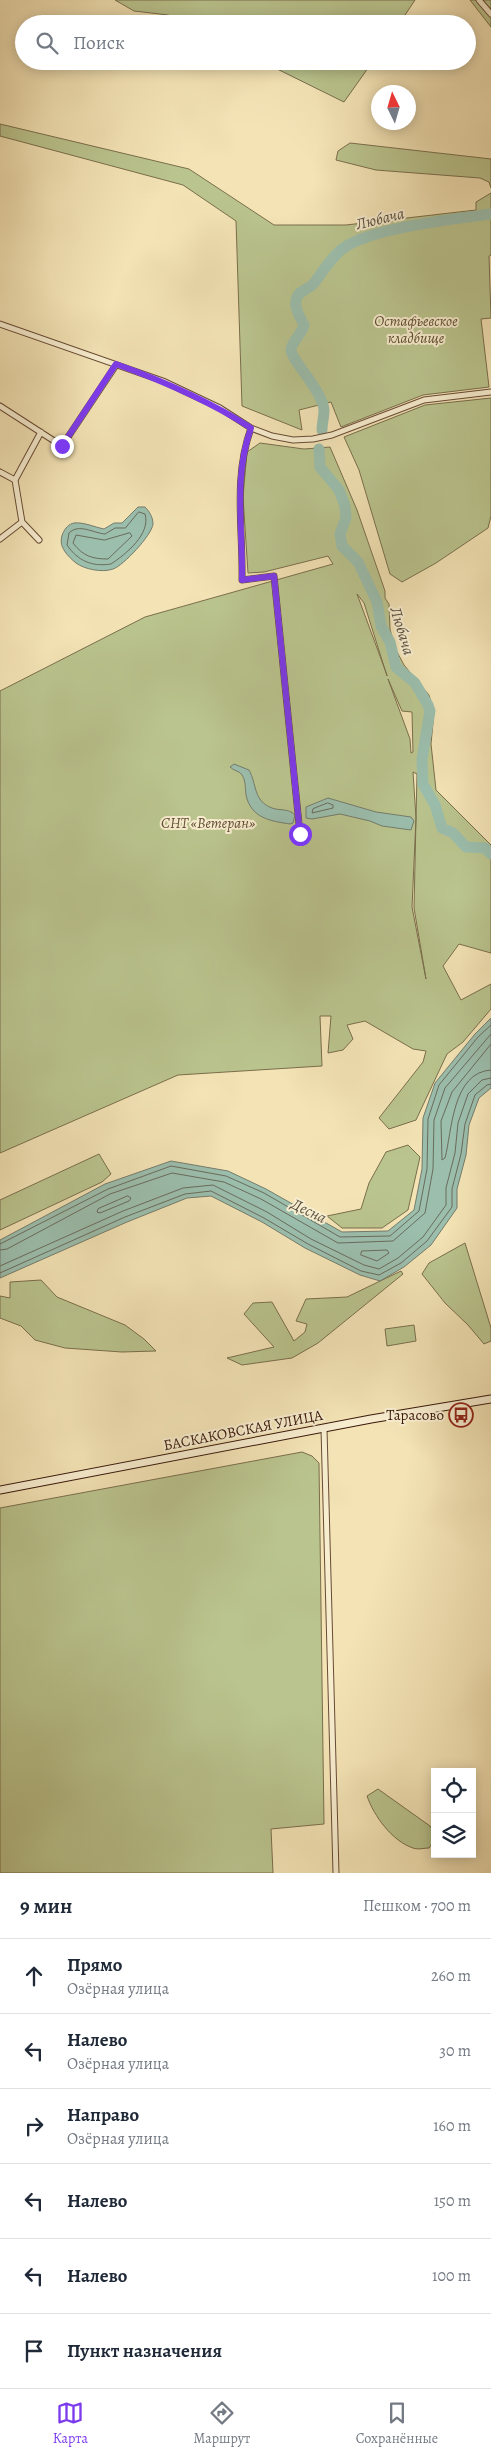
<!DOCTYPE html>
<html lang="ru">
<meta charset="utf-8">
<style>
body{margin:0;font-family:Alegreya,serif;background:#f2f2f3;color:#1f2937}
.controls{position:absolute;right:15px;bottom:15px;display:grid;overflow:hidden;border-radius:0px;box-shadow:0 2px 12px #0003}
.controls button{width:45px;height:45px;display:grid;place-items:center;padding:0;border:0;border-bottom:1px solid #e0e1e3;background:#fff;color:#1f2937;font:25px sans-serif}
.compass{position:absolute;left:371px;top:85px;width:45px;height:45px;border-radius:50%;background:#fff;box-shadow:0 2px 12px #0003;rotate:355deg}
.stop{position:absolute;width:15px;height:15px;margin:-11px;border:4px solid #7c3aed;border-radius:50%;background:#fff}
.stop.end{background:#7c3aed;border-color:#fff;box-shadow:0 1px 5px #0008}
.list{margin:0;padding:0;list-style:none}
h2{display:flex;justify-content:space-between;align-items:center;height:65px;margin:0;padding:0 20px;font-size:21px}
h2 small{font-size:16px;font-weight:400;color:#747a83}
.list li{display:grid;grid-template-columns:32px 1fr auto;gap:15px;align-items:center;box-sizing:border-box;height:75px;padding:0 20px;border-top:1px solid #e0e1e3}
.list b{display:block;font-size:19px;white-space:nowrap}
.list p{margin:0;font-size:16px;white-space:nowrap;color:#747a83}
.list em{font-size:16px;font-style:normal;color:#747a83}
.icon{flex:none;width:28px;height:28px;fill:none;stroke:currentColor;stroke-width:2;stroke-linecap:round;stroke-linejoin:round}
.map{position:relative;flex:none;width:491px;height:1873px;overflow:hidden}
.search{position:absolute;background:#fff;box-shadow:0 2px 12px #0003;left:15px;right:15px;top:15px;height:55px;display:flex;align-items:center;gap:12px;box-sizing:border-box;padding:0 18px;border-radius:28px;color:#747a83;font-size:19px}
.sheet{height:515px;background:#fff}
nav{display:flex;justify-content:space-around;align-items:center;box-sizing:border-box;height:70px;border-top:1px solid #e0e1e3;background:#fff;font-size:14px;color:#747a83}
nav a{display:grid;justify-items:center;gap:2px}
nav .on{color:#7c3aed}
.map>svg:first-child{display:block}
.green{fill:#bac48e;stroke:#7a6e4c;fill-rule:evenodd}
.water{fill:#9bbead;stroke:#747c6c}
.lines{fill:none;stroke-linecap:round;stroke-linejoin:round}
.shore{stroke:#6a6b5c;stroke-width:1}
.river{stroke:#9bbead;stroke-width:11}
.street-casing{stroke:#684b35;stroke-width:7}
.secondary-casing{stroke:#39180a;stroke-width:9}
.street{stroke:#f7edcf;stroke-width:5}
.secondary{stroke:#f7edcf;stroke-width:7}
.route{stroke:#7c3aed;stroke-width:6}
.labels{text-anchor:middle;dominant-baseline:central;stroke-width:4;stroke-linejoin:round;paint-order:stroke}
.park-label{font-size:15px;font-style:italic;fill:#604c32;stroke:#f7edcf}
.poi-label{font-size:15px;fill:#39180a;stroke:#f7edcf;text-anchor:end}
.street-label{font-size:15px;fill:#39180a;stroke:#f7edcf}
.water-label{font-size:16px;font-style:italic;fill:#5b5243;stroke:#f7edcf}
</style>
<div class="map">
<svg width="491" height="1873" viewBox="0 0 491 1873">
<rect width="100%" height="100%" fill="#f3e3b5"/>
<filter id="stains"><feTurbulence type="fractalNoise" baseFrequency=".004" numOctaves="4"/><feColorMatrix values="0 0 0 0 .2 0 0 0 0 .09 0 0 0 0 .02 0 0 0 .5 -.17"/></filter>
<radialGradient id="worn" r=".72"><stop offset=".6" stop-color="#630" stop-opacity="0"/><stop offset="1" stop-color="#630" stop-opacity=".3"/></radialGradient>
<path class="green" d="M115,0H415L399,24H185L168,15L134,11Z
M470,0H491V27Z
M261,61H373L344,102Z
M0,124L189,169L274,225H346L476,210V202L491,193V255L489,256L491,318L481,319L489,387L423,395L341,427L331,402L299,410L302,430L242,406L236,221L183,185L0,136Z
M350,143L491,159V188L489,182L480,178L376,170L336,160L338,151Z
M491,398V516L488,528L436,563L402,582L390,574L359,470L344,437L425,405Z
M260,443L304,449L330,447L357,510L385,591V598L389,604L390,629L395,648L404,665L429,695L434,712L431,744L436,790L491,845V953L459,944L443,966L461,1000L491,984V1009L463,1042L447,1054L416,1120L389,1129L379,1118L423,1062L426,1051L413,1049L365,1021L347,1025L353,1039L343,1050L328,1053L331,1016H320L322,1066L178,1075L0,1153V691L145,617L333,564L328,556L264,572L248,573L243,497L247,452ZM357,594L364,603L387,676V675ZM388,679L402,711L412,712L413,752L411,753L410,739ZM413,772L417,774L414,908L426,979L412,907L416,818Z
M408,1145L420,1157L408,1210L382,1228H342L327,1216L361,1209L369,1183L386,1152Z
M99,1154L111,1174L102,1182L0,1230V1200Z
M465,1243L491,1328V1341L484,1344L468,1325L445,1303L422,1274L429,1263Z
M401,1271L403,1274L318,1343L292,1358L242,1365L227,1358L274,1347L244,1314L253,1303L272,1302L294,1341L305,1332L307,1324L296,1321L306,1299L347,1297Z
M41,1280L57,1297L125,1325L144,1339L156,1351L122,1352L65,1348L35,1340L21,1326L0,1318V1296L10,1298V1282Z
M414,1325L416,1341L387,1346L385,1329Z
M302,1452L312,1456L319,1463L324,1824L271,1829L273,1873H0V1508Z
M378,1789L430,1826C436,1835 436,1839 429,1848C424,1848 418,1850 413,1848C392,1841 374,1816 367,1796Z"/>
<path class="water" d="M138,507H145C149,511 153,517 153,524C152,535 123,566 113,569C102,573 84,569 76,563C71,559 65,553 63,548C58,540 64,525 74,523C84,522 94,527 104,529L114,523H122Z
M234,764L249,770C257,784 253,801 272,808C280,811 288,808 295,815L293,823L290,824C270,821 251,818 246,795C245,788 246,781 242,775C240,771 234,771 230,767Z
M328,798L376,812L411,817L414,821L411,830L382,826L370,821L340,814L312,819L306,818V807Z
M491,1018V1088L479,1098L469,1125L466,1155L457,1189V1208L431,1245L404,1267L380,1281L360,1275L305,1248L262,1222L211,1196L187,1198L127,1222L0,1278V1240L105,1184L171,1161L228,1171L266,1189L342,1232L388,1231L414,1210L422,1169L423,1118L435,1083L475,1034Z"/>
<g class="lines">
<path class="shore" d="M139,512L145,514C151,534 126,554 111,564C92,567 78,561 67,545L69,533C79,523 93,533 105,534L115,528H125Z
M130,533L132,536L108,559C92,559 83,556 73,543L76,535L104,540Z
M328,803L333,805V808L312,813L313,809Z
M491,1044L452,1092L441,1121L442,1160L445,1158C452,1132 452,1072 491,1070
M128,1196L131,1198L129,1201L100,1213L97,1212L98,1209Z
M0,1244L108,1189L171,1166L226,1176L264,1193L340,1237L390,1236L419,1211L427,1169L428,1119L439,1085L478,1037L491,1025
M0,1250L7,1249L110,1194L172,1173L224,1182L261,1199L338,1243L393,1241L425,1213L433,1169L434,1120L445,1088L491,1034
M362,1251L387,1250L389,1253L377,1261L361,1255Z
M0,1266L123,1211L183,1188L213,1185L267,1212L311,1239L364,1265L379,1269L398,1258L423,1237L446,1205V1188L455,1153L458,1123L468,1094L482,1080L491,1078
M0,1273L125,1217L185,1194L211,1191L264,1218L308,1244L361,1271L379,1275L401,1263L427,1241L452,1207V1189L461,1154L465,1124L475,1095L487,1085L491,1084"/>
<path class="river" d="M322,430C322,424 324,417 324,410C323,391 290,359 291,349C293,340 302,334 304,325C300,316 290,303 300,293C304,289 311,288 315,282C323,271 331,258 342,249C370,228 454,219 491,214
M319,449L320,467L339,490L345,506L346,518L340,534L342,546L358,562L377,602L381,626L390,642L396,667L415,683L428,705L430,711L422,759L423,784L435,805L442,828L453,833L466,847L485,848L491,854"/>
<g class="street-casing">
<path id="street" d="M479,0L491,14
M0,324L163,381L220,408L251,428L272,436L293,440L313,439L332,435L424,400L491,392
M0,406L62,446L116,365
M251,428C233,478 243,528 242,580L274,576L300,834
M0,472L15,480L22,522L0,539
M15,480L41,432
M22,522L39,540
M324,1429L336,1873"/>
</g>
<g class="secondary-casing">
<path id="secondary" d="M0,1490L371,1419L491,1399"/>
</g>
<use href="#street" class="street"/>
<use href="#secondary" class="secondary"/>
</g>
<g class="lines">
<path class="route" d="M62,446L116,364C163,381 208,400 251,428C233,478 243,528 242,580L274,576L300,834"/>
</g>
<defs>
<g id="bus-ring" transform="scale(1.25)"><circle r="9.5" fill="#f7edcf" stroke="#8f2418" stroke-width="1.5"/><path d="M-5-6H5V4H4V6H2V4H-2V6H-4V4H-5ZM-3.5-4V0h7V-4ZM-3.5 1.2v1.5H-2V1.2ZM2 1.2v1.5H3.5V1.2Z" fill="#8f2418"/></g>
</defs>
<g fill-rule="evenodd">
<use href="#bus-ring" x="461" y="1415"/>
</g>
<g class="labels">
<g class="park-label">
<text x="416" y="321">Остафьевское<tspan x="416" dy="17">кладбище</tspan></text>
<text x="208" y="823">СНТ «Ветеран»</text>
</g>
<g class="poi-label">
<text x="444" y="1415">Тарасово</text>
</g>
<g class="street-label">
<text transform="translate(243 1430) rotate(-11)">БАСКАКОВСКАЯ УЛИЦА</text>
</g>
<g class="water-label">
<text transform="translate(380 219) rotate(-14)">Любача</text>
<text transform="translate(402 631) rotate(73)">Любача</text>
<text transform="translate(309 1211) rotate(26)">Десна</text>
</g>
</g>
<rect width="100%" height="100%" filter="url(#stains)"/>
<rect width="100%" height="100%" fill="url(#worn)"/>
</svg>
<div class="controls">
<button><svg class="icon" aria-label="locate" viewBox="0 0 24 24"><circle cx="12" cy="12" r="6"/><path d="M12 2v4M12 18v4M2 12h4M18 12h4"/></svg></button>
<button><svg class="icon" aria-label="layers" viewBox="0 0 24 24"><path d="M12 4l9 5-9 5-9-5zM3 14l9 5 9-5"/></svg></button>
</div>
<svg class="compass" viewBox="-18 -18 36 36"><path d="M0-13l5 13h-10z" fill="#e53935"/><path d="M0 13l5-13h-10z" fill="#747a83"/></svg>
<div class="stop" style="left:300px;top:834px"></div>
<div class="stop end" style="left:62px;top:446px"></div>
<div class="search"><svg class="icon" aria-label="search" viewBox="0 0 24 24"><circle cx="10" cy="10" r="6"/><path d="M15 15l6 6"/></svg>Поиск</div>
</div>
<section class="sheet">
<h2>9 мин<small>Пешком · 700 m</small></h2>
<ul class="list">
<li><svg class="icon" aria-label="ahead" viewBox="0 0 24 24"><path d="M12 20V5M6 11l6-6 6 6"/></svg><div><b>Прямо</b><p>Озёрная улица</p></div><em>260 m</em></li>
<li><svg class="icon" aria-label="left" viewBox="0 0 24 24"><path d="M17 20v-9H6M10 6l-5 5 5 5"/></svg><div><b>Налево</b><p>Озёрная улица</p></div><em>30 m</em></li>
<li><svg class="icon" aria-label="right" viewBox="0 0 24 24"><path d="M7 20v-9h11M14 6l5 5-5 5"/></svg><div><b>Направо</b><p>Озёрная улица</p></div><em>160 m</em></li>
<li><svg class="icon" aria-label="left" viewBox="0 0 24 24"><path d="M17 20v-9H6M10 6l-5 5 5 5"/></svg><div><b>Налево</b></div><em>150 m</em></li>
<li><svg class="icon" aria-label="left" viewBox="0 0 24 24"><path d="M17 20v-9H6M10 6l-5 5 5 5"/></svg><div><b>Налево</b></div><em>100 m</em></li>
<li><svg class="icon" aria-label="arrive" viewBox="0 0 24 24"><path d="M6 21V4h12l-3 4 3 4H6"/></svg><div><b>Пункт назначения</b></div></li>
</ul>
</section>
<nav>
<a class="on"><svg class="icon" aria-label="map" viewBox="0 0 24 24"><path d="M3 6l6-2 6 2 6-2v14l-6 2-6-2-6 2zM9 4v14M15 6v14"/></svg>Карта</a>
<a><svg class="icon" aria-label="directions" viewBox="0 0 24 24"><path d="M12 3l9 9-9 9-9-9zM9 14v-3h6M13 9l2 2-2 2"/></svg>Маршрут</a>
<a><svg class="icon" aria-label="saved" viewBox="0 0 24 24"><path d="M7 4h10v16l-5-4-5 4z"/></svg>Сохранённые</a>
</nav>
